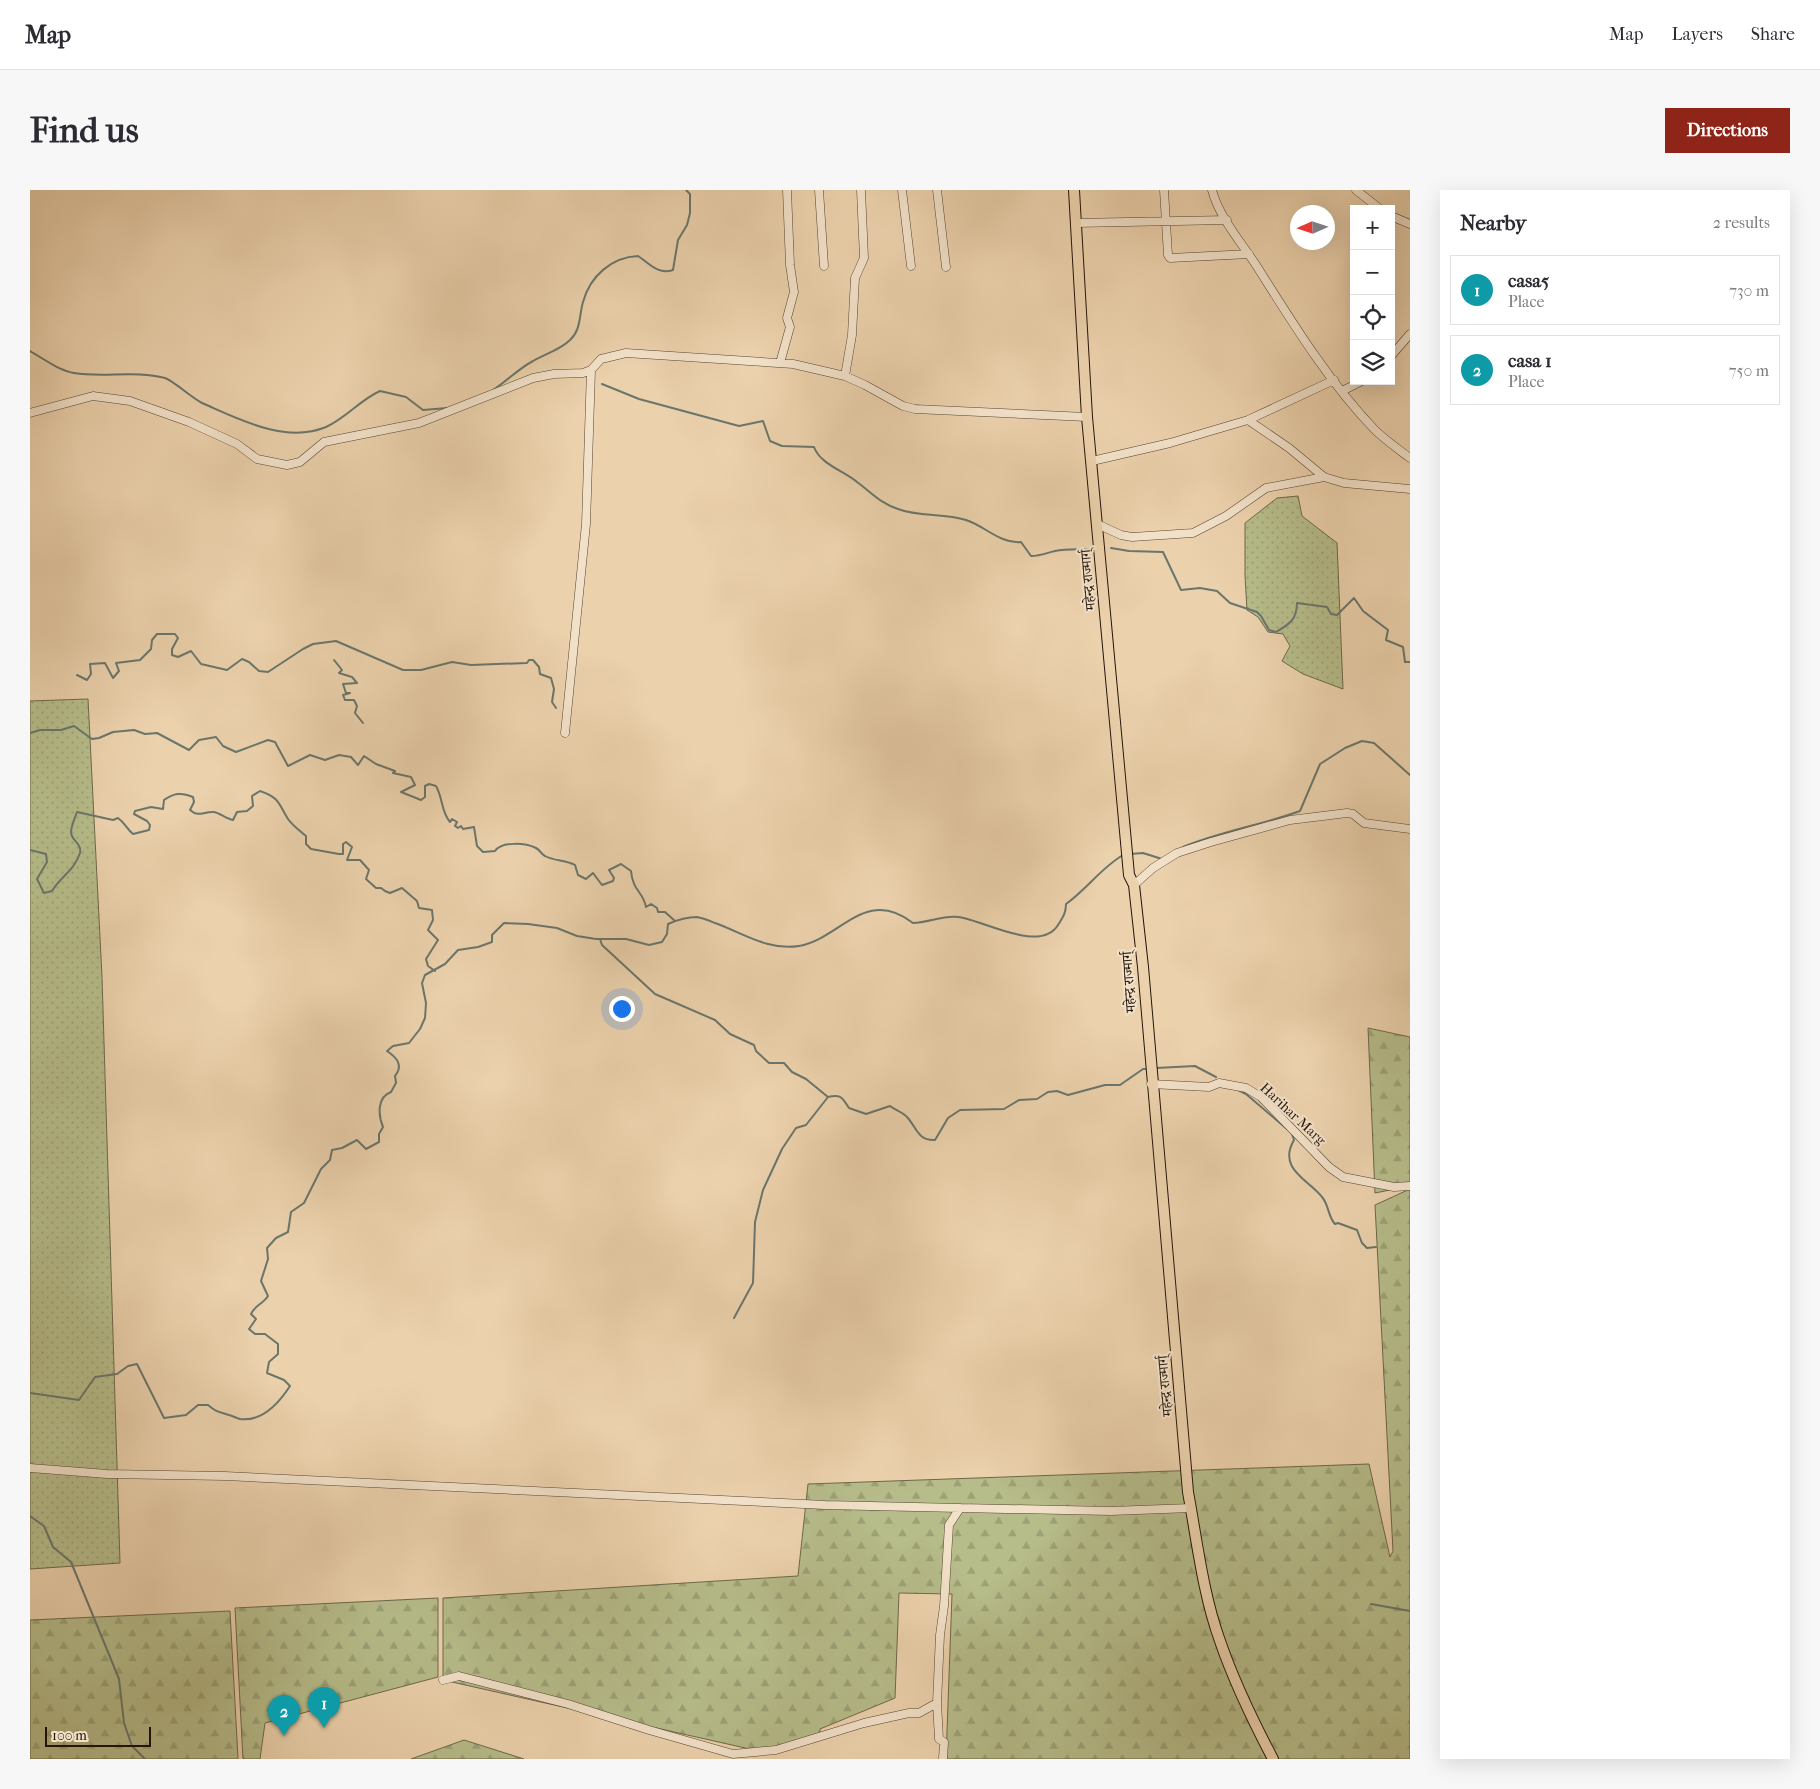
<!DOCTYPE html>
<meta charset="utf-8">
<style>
body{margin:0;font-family:"IM FELL French Canon","Noto Serif Devanagari",serif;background:#f7f7f7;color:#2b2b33}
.controls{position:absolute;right:15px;top:15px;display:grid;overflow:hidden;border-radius:0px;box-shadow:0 5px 20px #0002}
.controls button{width:45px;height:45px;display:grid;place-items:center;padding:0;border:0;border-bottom:1px solid #e1e1e2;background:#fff;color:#2b2b33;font:25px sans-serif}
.compass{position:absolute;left:1260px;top:15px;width:45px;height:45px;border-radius:50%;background:#fff;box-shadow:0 5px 20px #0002;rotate:267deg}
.scale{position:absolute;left:15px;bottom:12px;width:106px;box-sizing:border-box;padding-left:5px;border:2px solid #251509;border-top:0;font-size:14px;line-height:18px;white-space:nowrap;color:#251509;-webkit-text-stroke:4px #f2e1c9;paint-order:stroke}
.you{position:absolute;left:591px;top:818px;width:18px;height:18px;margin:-12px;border:4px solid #fff;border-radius:50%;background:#1a73e8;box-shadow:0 0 0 8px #1a73e833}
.badge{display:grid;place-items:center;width:32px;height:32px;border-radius:50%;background:#8f2418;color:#fff;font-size:16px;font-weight:700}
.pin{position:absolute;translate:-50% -41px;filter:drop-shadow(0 1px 2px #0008)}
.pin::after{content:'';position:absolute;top:26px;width:18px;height:15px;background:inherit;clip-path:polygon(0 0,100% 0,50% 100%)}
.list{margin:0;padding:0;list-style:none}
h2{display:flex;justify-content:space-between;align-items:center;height:65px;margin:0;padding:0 20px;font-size:21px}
h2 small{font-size:16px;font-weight:400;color:#7c7c81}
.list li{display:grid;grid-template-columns:32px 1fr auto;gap:15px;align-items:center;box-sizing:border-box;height:70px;margin:0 10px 10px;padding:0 10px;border:1px solid #e1e1e2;border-radius:0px}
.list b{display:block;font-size:19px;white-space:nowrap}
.list p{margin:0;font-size:16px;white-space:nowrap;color:#7c7c81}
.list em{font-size:16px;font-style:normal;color:#7c7c81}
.icon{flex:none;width:28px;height:28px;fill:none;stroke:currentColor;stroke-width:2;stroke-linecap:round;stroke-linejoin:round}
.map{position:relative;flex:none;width:1380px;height:1569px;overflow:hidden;border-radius:0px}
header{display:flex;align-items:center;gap:30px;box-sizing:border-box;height:70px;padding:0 25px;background:#fff;border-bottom:1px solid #e1e1e2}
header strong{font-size:24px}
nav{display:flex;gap:28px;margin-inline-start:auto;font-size:18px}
.intro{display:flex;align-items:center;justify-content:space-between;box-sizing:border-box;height:120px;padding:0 30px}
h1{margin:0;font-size:35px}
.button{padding:12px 22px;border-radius:0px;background:#8f2418;color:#fff;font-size:18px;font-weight:700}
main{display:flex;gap:30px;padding:0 30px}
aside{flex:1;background:#fff;border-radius:0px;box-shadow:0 5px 20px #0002}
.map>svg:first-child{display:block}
.grass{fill:url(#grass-dots);stroke:#6e684a}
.forest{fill:url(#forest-firs);stroke:#6e684a}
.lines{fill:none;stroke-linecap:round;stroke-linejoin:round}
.stream{stroke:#6a766c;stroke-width:2}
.minor-casing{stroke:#564432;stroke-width:9}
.highway-casing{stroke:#251509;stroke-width:12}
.minor{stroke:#f2e1c9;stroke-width:8}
.highway{stroke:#ebd1ac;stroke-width:10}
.labels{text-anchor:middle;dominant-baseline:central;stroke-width:4;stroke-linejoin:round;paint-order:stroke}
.street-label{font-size:14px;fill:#251509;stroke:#f2e1c9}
</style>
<header>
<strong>Map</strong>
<nav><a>Map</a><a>Layers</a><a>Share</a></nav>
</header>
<div class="intro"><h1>Find us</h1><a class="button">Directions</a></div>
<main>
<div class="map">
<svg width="1380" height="1569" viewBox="0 0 1380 1569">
<defs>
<pattern id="grass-dots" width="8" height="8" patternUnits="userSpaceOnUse" patternTransform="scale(1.25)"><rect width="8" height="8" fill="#b6bc8a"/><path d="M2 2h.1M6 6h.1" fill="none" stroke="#9ca176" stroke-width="1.8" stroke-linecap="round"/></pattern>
<pattern id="forest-firs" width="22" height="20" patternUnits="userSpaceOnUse" patternTransform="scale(1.25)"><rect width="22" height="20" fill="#b6bc8a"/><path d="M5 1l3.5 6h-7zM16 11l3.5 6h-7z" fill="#9ca176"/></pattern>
</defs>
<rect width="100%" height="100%" fill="#ebd1ac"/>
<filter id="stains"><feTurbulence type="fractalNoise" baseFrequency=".004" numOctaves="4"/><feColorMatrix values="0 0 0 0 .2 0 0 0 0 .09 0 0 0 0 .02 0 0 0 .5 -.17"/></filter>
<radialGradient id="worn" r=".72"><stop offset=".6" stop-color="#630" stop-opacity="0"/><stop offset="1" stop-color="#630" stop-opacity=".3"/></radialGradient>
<path class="grass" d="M1268,306L1272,326L1307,353L1313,499L1273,484L1252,471L1260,456L1253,444L1238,442L1228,427L1217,420L1215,386V333L1247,308Z
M58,509L72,787L90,1373L0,1379V511Z"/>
<path class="forest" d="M1338,838L1380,847V996L1345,1003Z
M1380,999V1569H916L922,1404L869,1403L865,1508L790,1539V1545L733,1562L413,1490V1408L768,1386L778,1294L1339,1274L1360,1367L1363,1361L1345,1015Z
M408,1408V1487L235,1533L230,1569H213L205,1418Z
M200,1421L208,1569H0V1430Z
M434,1550L494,1569H381Z"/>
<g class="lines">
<path class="stream" d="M0,161C14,169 28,180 44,183C74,188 105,180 135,188C142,190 161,207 172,213C209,229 255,254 296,237C316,228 330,210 350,201L376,207L393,220L417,218
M572,194L609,209L709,236L733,231L740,251L752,256L784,257C790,274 814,281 827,292C842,303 850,313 868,319C889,327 914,323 936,330C955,336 970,354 991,352L1001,366C1011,366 1016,363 1025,361C1038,358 1052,360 1065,359
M463,200C477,191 488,179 503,171C515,164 530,160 540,150C551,140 549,126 553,112C560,86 582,67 608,66C620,74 628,85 643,80L648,50L657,35L660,23V4L656,0
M1081,358L1099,361L1133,362L1151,400L1170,398L1187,401L1200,413L1227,422L1231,426L1239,440L1246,442C1260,434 1267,429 1267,413L1297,417L1301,424L1307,425L1324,408L1333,421L1358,440L1356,450L1373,457L1375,472H1380
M304,470L312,480L309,483L322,487L327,493L313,494L316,503H320L313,505L315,510H324L327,516L325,523L333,533
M47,485L57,490L61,484L60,474L75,473L83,488L89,481L86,473L110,470L121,459L122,450L127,444H145L148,448L142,459V465L148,467L161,461L171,474L197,480L212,469L219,472L229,481L238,482L273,459L283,454L306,451L373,480H391L422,472L441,475L497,473L499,470H503L509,477L510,484L521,488L524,499L522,512L526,518
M0,543L10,540H31L44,536L62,549L69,548L83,542L104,540L115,544L127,543L159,560L169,550L186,547L193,556L206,562L238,550L245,552L258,576L280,565L295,570L309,565L321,567L328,575L334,566L346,574L365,581L363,583L381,587L385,595L371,602L391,610L395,607V596L399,594L406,596C413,608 411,622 420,632L422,629L427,632L425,636L428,638L431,636L433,639L444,637L447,656L453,662L465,661C472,651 496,653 506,658C510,660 511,664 515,666C524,671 536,670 545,675L548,685L556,689L563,683L572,695L583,691L584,688L579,680L591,674L601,681C603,702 613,701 616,717L621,714L627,718L628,722H635L645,731
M1153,657C1192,641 1232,635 1270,621L1290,574L1315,558L1332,551L1344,553L1380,585
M0,660L16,664L17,672L7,689L14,703L22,701C31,686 44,681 50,663C52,653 41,651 41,642C41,636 45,628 47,622L83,630L88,628C95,633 97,639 103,644L119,640L120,635L117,631L104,624L105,621L121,617L133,619L134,610C144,603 151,602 163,607L164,612L160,620C169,628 174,621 184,622C190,623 196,629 203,630L207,622L217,621L223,616L222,606L230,601C250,608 248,613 258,629C262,635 270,641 276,646V654L281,659L309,664H313V654L316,652L322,657L317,670H330L339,680L336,689L346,698H351L355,701L360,703L372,698L387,711L389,718L402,720L403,730L398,740L408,750L396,769L398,776L405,781
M1100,664L1113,663L1132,669
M570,749L572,755L625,804L685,830L700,844L724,855L726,861L739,873H754L762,882L776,889L798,907
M1126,878L1165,876L1186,887
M1206,899L1216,904L1257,939
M1262,944L1264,950C1247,979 1279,990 1292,1007C1299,1015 1298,1027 1305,1034L1308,1033L1327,1040L1332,1053L1337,1058L1346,1057
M704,1128L723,1093L725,1032L733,1000L752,959L766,938L776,935L798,907C812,904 812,908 819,918L836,924L860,916C865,920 873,922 877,927C887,938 888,951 905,950L918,928L930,920L974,919L989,910L1007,909L1018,902L1027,901L1038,905L1075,895H1090L1113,879H1118
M0,1203L49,1210L65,1187L87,1184L98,1176L107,1174L134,1228L156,1225L168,1215H178C186,1222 189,1222 199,1225C203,1226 206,1228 210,1229C232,1232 249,1213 260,1196L254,1190L237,1183L239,1172L248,1164V1154L235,1144H225L219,1139L226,1129L221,1124C225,1115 233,1114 238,1106L231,1091L238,1069L237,1058L246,1048L258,1042L261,1022L274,1013L291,979L300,970L302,960L312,958L327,950L336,959L349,952V944L353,937C348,925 347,907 361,902L366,893L365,886C374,875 366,867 357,861L363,856L379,853L390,839L395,828L396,813L392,793L395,785L415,774L428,760L448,757L462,752V745L474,733L498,734L527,738L547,746L566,749H596L619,755L632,752L637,744L638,734C647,730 657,727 667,727C673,728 680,731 685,733C713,743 738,761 769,756C810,749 835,696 883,733C898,733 913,725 928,727C954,730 1010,764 1028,735C1033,727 1036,723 1036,714C1057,699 1071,678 1093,665
M0,1326L14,1336L23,1357L41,1372L89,1489L94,1533L102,1556L115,1569
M1341,1414L1380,1421"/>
<g class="minor-casing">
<path id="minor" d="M789,0L794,76
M872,0L881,76
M907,0L916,77
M1134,0L1138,65L1140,68L1219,64
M1182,0C1189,27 1211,52 1226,75C1262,132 1298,191 1344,239C1355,250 1368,259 1380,268
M1326,0L1350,19
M1361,26L1380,34
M1046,33L1197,30
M1361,166L1380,144
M750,173L760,137L757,128L764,102L760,75L757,0
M815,186L822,145L825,88L834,68L831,0
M1312,201L1332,191
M0,223L63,206L100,211L159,232L207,254L227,269L257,275L270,272L294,252L389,233L503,188L524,184L553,183L561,180L571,169L596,163L763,174L815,186L835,195L873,216L885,219L1057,227
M1218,230L1304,190
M1062,271L1140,253L1218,230L1259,258L1294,287L1314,293L1380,299
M1067,334L1091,345L1102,347L1163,343L1196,326L1236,298L1294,287
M535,543L556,334L561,180
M1104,695L1123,678L1147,663L1181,652L1260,630L1317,623L1323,624L1334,633L1380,639
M1121,894L1179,897L1189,893L1216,898L1231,907L1299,977L1313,987L1364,997L1380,996
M0,1278L77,1284L195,1286L795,1315L930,1318
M413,1490L429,1486L538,1514L619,1540L703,1564L746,1560L834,1533L879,1523H889L907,1513
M913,1569L914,1552L909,1549L907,1513L910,1445L914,1416L919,1335L930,1318L1081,1321L1161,1318"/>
</g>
<g class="highway-casing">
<path id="highway" d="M1044,0L1057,227L1099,685L1104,695L1113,777L1158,1302C1167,1351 1173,1404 1190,1451C1204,1492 1223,1531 1243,1569"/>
</g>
<use href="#minor" class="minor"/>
<use href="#highway" class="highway"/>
</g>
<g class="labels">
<g class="street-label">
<text transform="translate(1058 390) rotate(-95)">महेन्द्र राज्मार्ग्</text>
<text transform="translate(1099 792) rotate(-94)">महेन्द्र राज्मार्ग्</text>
<text transform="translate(1263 924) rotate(43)">Harihar Marg</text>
<text transform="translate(1135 1196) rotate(-95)">महेन्द्र राज्मार्ग्</text>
</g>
</g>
<rect width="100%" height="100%" filter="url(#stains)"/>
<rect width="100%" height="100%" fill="url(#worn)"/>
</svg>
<div class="controls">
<button>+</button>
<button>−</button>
<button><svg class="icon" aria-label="locate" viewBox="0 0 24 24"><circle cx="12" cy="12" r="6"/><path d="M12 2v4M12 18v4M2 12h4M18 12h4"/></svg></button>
<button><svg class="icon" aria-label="layers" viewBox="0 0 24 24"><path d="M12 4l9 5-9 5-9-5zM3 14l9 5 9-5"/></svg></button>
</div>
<svg class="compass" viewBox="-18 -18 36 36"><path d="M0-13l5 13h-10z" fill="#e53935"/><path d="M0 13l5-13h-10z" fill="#7c7c81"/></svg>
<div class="scale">100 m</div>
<div class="you"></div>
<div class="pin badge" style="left:294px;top:1538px;background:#0f9aa8">1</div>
<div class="pin badge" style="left:254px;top:1546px;background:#0f9aa8">2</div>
</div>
<aside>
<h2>Nearby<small>2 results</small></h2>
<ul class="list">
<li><span class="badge" style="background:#0f9aa8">1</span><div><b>casa5</b><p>Place</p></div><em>730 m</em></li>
<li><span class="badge" style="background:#0f9aa8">2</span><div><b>casa 1</b><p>Place</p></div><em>750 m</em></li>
</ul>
</aside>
</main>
